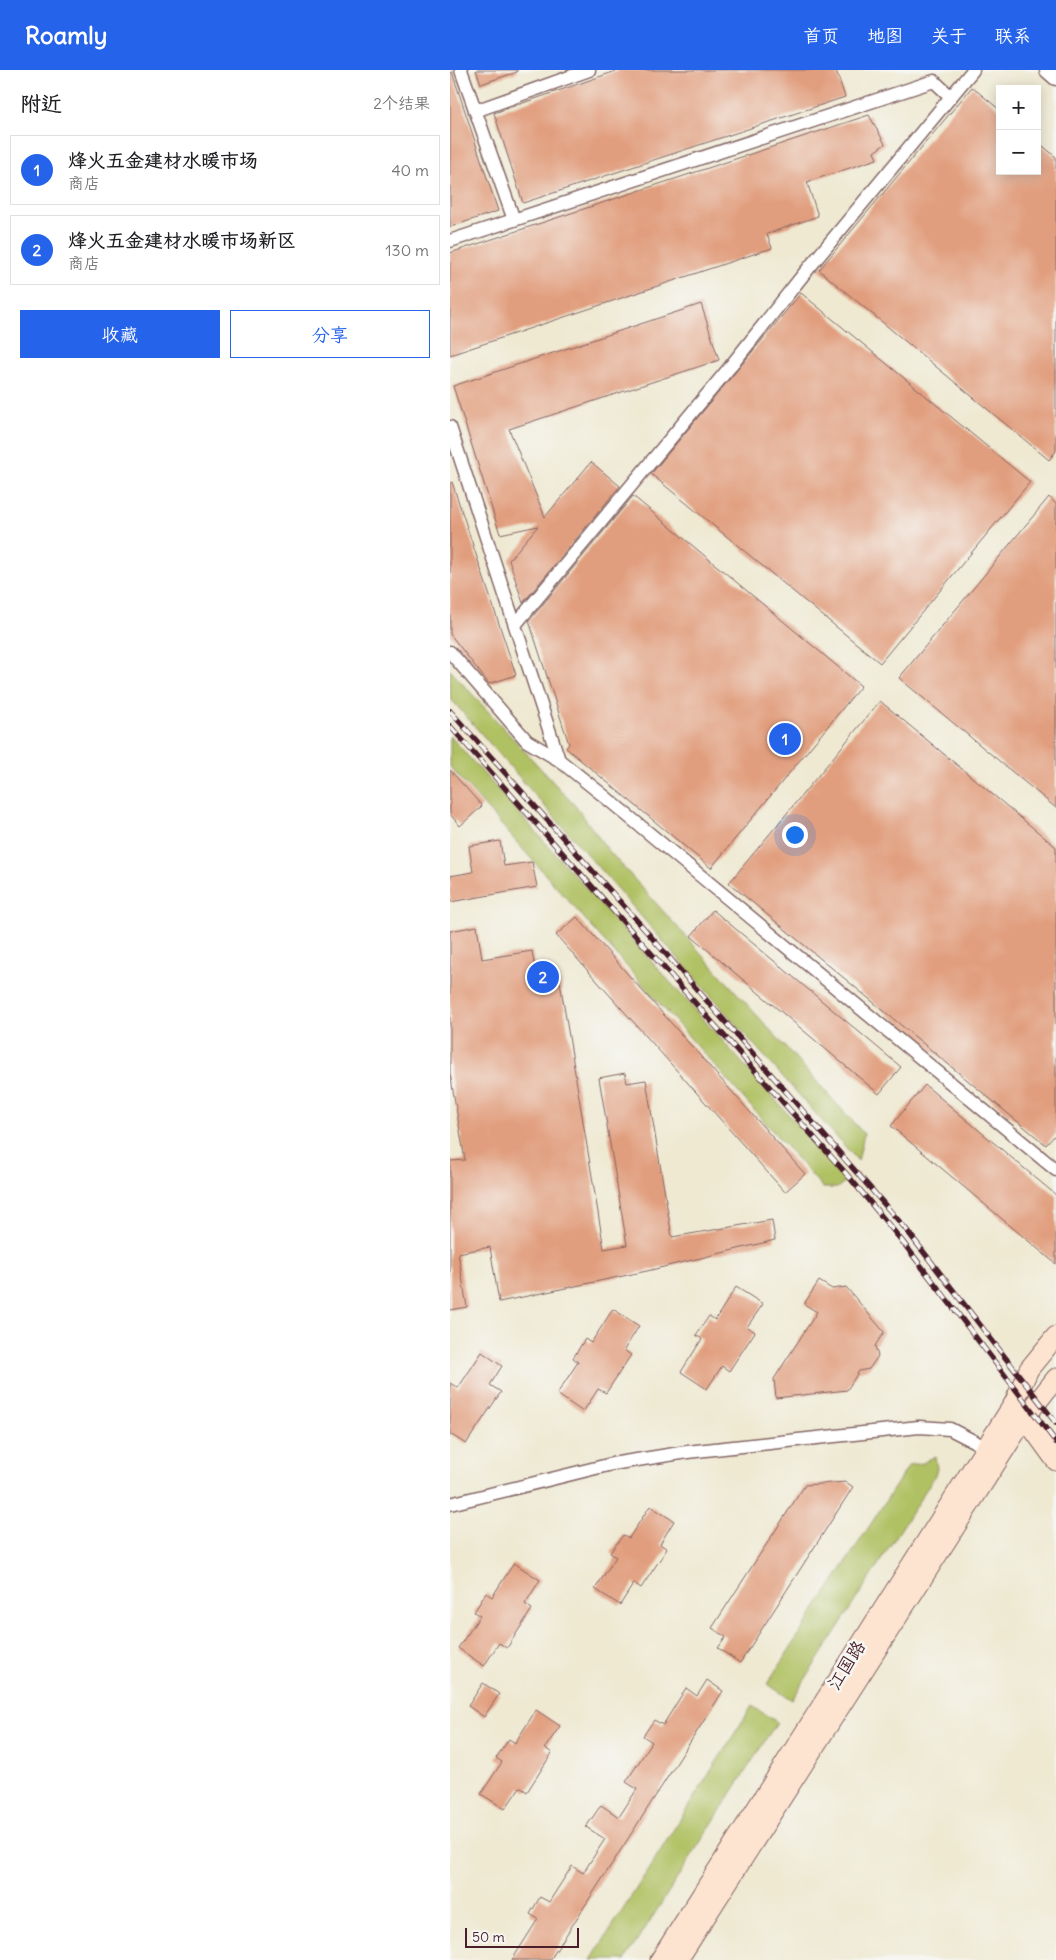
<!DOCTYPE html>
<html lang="zh">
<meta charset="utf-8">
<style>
body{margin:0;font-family:Delius,"LXGW WenKai TC",sans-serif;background:#f6f6f6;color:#202124}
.controls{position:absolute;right:15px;top:15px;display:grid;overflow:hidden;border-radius:0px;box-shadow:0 2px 12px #0003}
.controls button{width:45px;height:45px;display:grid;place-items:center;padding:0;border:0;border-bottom:1px solid #e0e0e0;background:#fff;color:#202124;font:25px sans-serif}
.scale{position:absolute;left:15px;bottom:12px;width:114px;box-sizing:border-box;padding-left:5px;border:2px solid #4a1f2b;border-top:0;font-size:14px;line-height:18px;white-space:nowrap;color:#4a1f2b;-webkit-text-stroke:4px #f6f6f2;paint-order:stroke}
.you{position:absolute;left:344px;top:764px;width:18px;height:18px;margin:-12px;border:4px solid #fff;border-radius:50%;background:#1a73e8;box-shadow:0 0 0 8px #1a73e833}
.badge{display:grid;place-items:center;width:32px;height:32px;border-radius:50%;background:#2563eb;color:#fff;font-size:16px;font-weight:700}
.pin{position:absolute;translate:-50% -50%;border:2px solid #fff;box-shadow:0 1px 5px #0006}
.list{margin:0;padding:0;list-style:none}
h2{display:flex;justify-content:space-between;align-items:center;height:65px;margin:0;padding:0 20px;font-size:21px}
h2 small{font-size:16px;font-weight:400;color:#757577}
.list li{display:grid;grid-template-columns:32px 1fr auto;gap:15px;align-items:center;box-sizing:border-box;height:70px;margin:0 10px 10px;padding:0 10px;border:1px solid #e0e0e0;border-radius:0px}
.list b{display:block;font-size:19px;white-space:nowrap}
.list p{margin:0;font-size:16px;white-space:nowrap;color:#757577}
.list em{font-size:16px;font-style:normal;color:#757577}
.actions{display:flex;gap:10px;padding:15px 20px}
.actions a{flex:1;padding:11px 0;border:1px solid #2563eb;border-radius:0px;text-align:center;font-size:18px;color:#2563eb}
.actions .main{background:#2563eb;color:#fff}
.map{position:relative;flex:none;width:606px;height:1890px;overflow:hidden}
header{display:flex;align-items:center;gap:30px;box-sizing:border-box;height:70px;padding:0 25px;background:#2563eb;color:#fff}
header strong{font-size:24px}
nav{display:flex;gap:28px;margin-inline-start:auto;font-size:18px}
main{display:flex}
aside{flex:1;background:#fff}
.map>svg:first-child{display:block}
.green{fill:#b0c164;stroke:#7d7048}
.building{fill:#e19e7e}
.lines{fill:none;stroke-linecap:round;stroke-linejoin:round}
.minor-casing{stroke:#846665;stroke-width:15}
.tertiary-casing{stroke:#846665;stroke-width:19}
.secondary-casing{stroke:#846665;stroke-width:21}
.minor{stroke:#fff;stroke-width:12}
.tertiary{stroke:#fff;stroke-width:16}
.secondary{stroke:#fde4d1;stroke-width:19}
.rail-casing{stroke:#4a1f2b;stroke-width:5.5}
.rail{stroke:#f6f6f2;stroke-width:4;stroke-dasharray:11;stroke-linecap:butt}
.labels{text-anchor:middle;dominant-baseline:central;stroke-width:5;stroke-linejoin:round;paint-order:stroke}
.street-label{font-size:18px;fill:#4a1f2b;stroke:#f6f6f2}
</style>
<header>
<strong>Roamly</strong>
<nav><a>首页</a><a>地图</a><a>关于</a><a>联系</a></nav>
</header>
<main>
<aside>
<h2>附近<small>2个结果</small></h2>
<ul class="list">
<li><span class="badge">1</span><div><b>烽火五金建材水暖市场</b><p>商店</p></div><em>40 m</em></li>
<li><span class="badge">2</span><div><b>烽火五金建材水暖市场新区</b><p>商店</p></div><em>130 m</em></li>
</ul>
<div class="actions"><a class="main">收藏</a><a>分享</a></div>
</aside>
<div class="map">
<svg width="606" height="1890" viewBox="0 0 606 1890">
<rect width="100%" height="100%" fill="#f6f6f2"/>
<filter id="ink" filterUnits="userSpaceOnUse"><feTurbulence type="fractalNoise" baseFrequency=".02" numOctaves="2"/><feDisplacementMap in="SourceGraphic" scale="10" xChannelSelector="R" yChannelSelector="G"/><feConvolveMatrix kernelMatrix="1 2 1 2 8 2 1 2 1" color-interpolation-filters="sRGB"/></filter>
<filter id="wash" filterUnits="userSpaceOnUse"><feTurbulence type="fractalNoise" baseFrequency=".0096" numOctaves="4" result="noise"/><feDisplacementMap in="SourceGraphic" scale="20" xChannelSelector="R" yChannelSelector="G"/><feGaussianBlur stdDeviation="1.12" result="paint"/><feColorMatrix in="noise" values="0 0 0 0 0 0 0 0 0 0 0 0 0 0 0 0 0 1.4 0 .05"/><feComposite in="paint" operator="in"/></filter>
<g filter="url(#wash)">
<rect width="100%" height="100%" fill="#efe9d2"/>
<path class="green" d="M0,600L127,738L158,780L414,1064L408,1091L274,941L0,628Z
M0,666L397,1110L387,1118H373L0,697Z
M485,1386L487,1399L484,1407L342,1630L317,1614L459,1395L473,1393Z
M302,1636L327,1652L175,1890H141Z"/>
<g id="blocks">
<path class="building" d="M26,0H67V2L31,14Z
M169,0H386L395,27L73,133L44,43Z
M2,2L48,141L0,157V3Z
M522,17L550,40V101H587V71L606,87V381L599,390L369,200Z
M419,45L435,74L424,82L427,89L357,112L368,146L317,164L322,178L0,285V183Z
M351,223L580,412L430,593L201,404Z
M251,234L269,290L59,359L95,447L141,392L170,416L73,533L59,490L88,456L50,464L3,316Z
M2,412L66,605L39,614L0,564V413Z
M183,426L411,616L261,798L116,678L119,674L79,551Z
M599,427L606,434V738L449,608Z
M430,631L606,777V1064L596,1075L279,813Z
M0,700L32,736L10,756L0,744Z
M50,771L54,796L82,792L87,817L0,832V806L23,802L19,776Z
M263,840L451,997L429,1024L241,866Z
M127,847L355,1104L335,1122L106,865Z
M27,856L32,889L82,881L88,916L110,912L154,1179L177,1175L149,1008L175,1003L177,1013L196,1010L222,1167L322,1150L325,1170L197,1201L49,1232L40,1177L8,1183L17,1237L0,1240V1091L15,1090L0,1003V861Z
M475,1015L606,1125V1194L441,1056Z
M369,1211L382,1219L396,1217L434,1262L425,1276L428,1286L419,1299L409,1301L397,1320L326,1328L324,1309L367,1242L354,1234Z
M286,1217L313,1234L297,1257L305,1262L279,1301L272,1296L257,1319L231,1302L252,1269L246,1265L259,1246L265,1250Z
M163,1239L189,1256L174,1280L181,1285L156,1323L148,1319L133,1342L107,1324L128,1292L123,1288L135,1269L141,1273Z
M32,1282L52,1296L40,1315L51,1322L16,1374L0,1364V1313L8,1318Z
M396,1412L403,1417L290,1593L268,1578L276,1567L262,1558L355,1415Z
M200,1436L224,1451L210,1474L217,1479L191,1518L184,1513L170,1535L145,1519L166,1487L160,1483L173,1465L179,1468Z
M64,1493L90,1510L75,1534L82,1539L57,1578L49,1573L34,1596L8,1578L30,1546L24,1542L36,1523L42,1527Z
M257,1610L273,1621L100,1890H62L88,1849L80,1844L90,1827L99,1832L122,1796L133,1803L155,1769L136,1757L151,1735L169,1747L187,1719L176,1712L202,1672L193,1666L204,1650L213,1655L236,1618L247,1626Z
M33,1613L49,1624L34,1647L18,1636Z
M86,1640L110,1656L95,1678L102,1683L77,1722L70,1717L55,1739L31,1724L52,1692L46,1688L59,1669L65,1673Z"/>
</g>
</g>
<g filter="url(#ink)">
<use href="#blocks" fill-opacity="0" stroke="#846665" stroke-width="1"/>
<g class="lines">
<g class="minor-casing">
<path id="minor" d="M11,0L64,150
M25,41L139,0
M0,171L484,11L501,27
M0,357L109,690
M65,555L280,297L353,205L523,0
M0,582L77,671L109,690L154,726L606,1100
M0,1434L162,1394L237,1382L469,1357L500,1359L535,1377"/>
</g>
<g class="tertiary-casing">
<path id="tertiary" d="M598,0L606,7"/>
</g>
<g class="secondary-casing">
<path id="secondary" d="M569,1340L606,1391
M210,1890L564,1333L579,1299L606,1266
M228,1890L561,1370L574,1349L606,1308"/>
</g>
<use href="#minor" class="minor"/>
<use href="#tertiary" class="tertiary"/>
<use href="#secondary" class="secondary"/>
<g class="rail-casing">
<path id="rail" d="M0,641L189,853L455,1158L606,1353
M0,656L400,1108L452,1171L606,1372"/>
</g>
<use href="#rail" class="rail"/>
</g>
</g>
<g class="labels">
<g class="street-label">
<text transform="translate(396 1595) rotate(-58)">江国路</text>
</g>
</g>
</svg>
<div class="controls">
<button>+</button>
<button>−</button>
</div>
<div class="scale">50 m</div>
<div class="you"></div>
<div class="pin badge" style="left:335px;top:669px">1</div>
<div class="pin badge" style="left:93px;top:907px">2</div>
</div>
</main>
